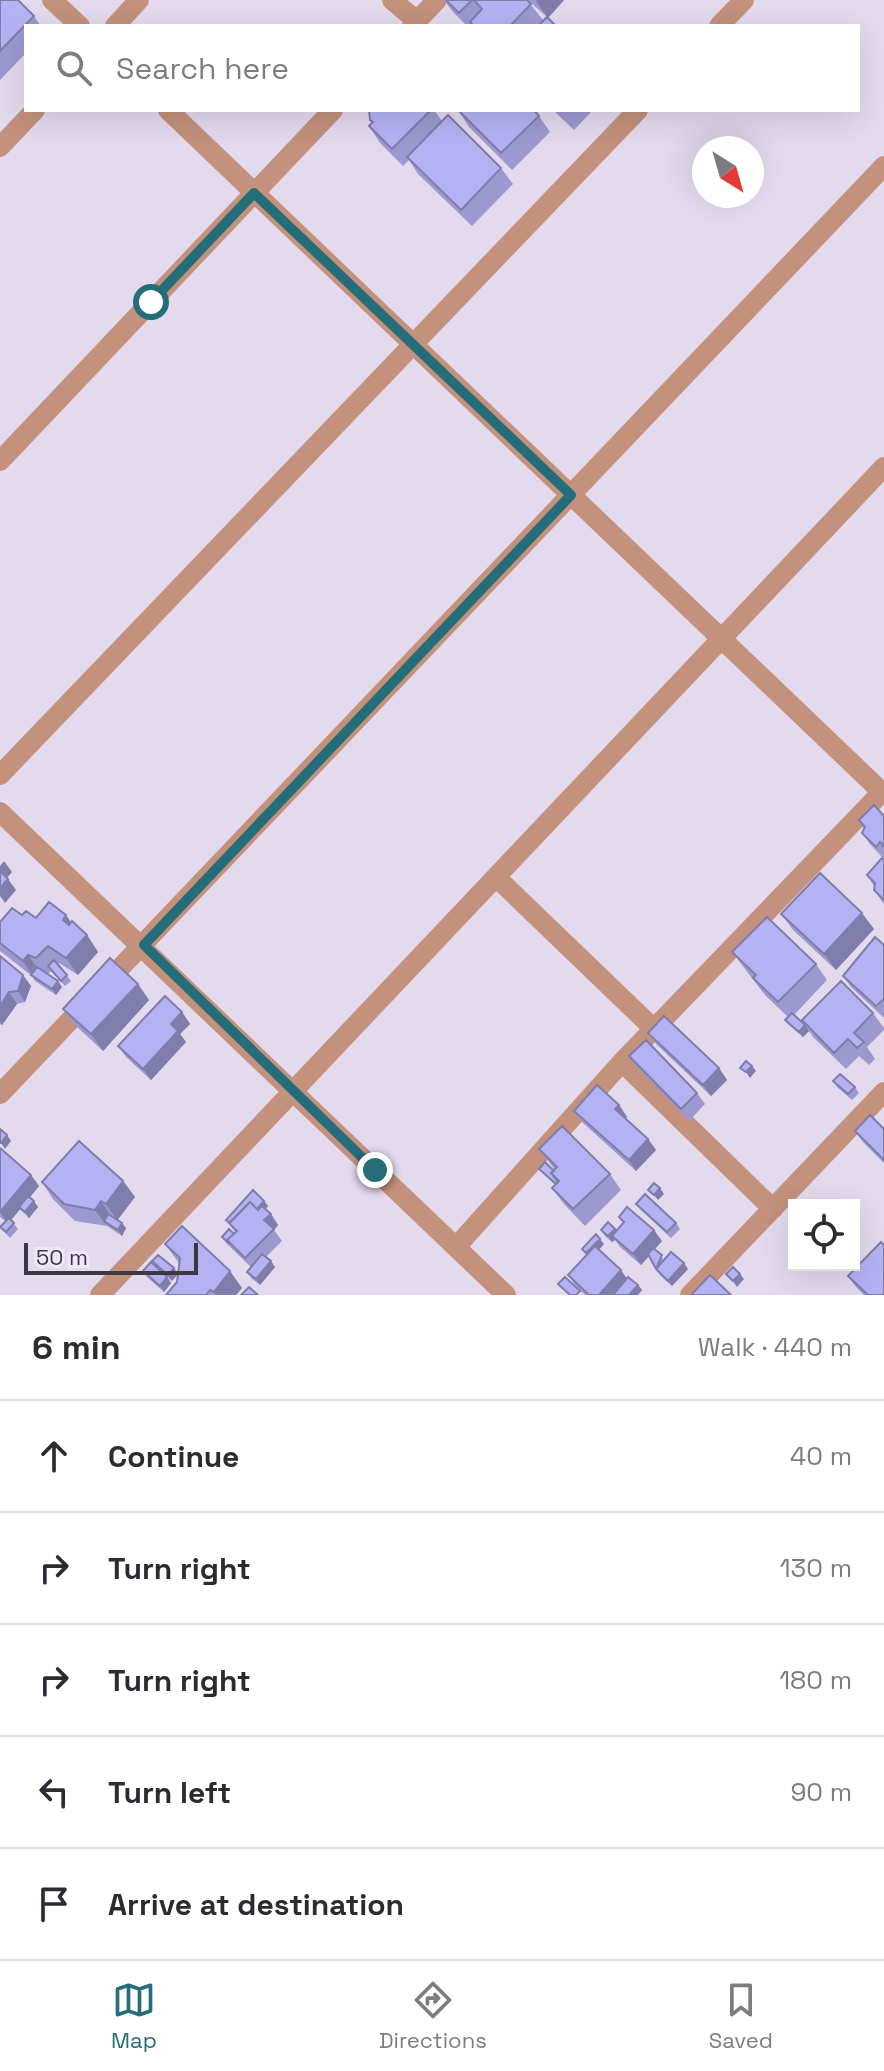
<!DOCTYPE html>
<meta charset="utf-8">
<style>
body{margin:0;font-family:"Space Grotesk",sans-serif;background:#f2f2f3;color:#2b2b33}
.controls{position:absolute;right:24px;bottom:24px;display:grid;overflow:hidden;border-radius:0px;box-shadow:0 8px 32px #0002}
.controls button{width:72px;height:72px;display:grid;place-items:center;padding:0;border:0;border-bottom:2px solid #e1e1e2;background:#fff;color:#2b2b33;font:40px sans-serif}
.compass{position:absolute;left:692px;top:136px;width:72px;height:72px;border-radius:50%;background:#fff;box-shadow:0 8px 32px #0002;rotate:143deg}
.scale{position:absolute;left:24px;bottom:20px;width:174px;box-sizing:border-box;padding-left:8px;border:4px solid #3c3840;border-top:0;font-size:22px;line-height:28px;white-space:nowrap;color:#3c3840;-webkit-text-stroke:6px #f1e7fb;paint-order:stroke}
.stop{position:absolute;width:24px;height:24px;margin:-18px;border:6px solid #256d79;border-radius:50%;background:#fff}
.stop.end{background:#256d79;border-color:#fff;box-shadow:0 2px 8px #0008}
.list{margin:0;padding:0;list-style:none}
h2{display:flex;justify-content:space-between;align-items:center;height:104px;margin:0;padding:0 32px;font-size:34px}
h2 small{font-size:26px;font-weight:400;color:#7c7c81}
.list li{display:grid;grid-template-columns:52px 1fr auto;gap:24px;align-items:center;box-sizing:border-box;height:112px;padding:0 32px;border-top:2px solid #e1e1e2}
.list b{display:block;font-size:30px;white-space:nowrap}
.list em{font-size:26px;font-style:normal;color:#7c7c81}
.icon{flex:none;width:44px;height:44px;fill:none;stroke:currentColor;stroke-width:2;stroke-linecap:round;stroke-linejoin:round}
.map{position:relative;flex:none;width:884px;height:1295px;overflow:hidden}
.search{position:absolute;background:#fff;box-shadow:0 8px 32px #0002;left:24px;right:24px;top:24px;height:88px;display:flex;align-items:center;gap:20px;box-sizing:border-box;padding:0 28px;border-radius:0px;color:#7c7c81;font-size:30px}
.sheet{height:664px;background:#fff}
nav{display:flex;justify-content:space-around;align-items:center;box-sizing:border-box;height:112px;border-top:2px solid #e1e1e2;background:#fff;font-size:22px;color:#7c7c81}
nav a{display:grid;justify-items:center;gap:4px}
nav .on{color:#256d79}
.map>svg:first-child{display:block}
.lines{fill:none;stroke-linecap:round;stroke-linejoin:round}
.street{stroke:#c3917c;stroke-width:20}
.wall{fill:#9c99d1}
.shaded-wall{fill:#7f7daa}
.building{fill:#b5b2f3;stroke:#7f7daa;stroke-width:2}
.route{stroke:#256d79;stroke-width:10}
</style>
<div class="map">
<svg width="884" height="1295" viewBox="0 0 884 1295">
<rect width="100%" height="100%" fill="#e4daee"/>
<g class="lines">
<path class="street" d="M52,0L80,26
M392,0L417,21
M115,26L139,0
M412,26L437,0
M719,26L744,0
M168,110L884,794
M0,147L35,110
M0,461L333,110
M0,775L638,110
M0,812L506,1295
M496,877L654,1029
M622,1062L773,1209
M0,1094L884,166
M456,1247L622,1062L884,790
M100,1295L884,467
M690,1295L884,1092"/>
</g>
<path class="wall" d="M0,0L34,16L41,26H26V53L0,80Z
M444,0H527L543,20L537,26H467L453,12Z
M528,0H564L548,18Z
M369,110H434L442,121L501,168L513,184L472,226L418,174L409,160L403,166L380,143L369,126L372,124L370,120Z
M458,110L539,116L550,132L512,170L469,127Z
M553,110H593L574,130Z
M884,816V857L883,858L870,844L862,833L864,829L859,820Z
M884,860V904L874,890V886L867,875Z
M781,914L874,929L836,970L793,930Z
M22,915L71,922L87,935L98,952L78,975L59,963L58,964L71,981L65,986L51,971L48,974L62,987L56,995L35,981L32,976L0,951V922Z
M884,945V1017H883L851,987L843,976Z
M732,952L816,964L827,980L794,1015L805,1025L809,1031L803,1037L789,1025L785,1020L788,1017L765,995Z
M0,956L31,986L25,1002L17,1004L2,1025L0,1024Z
M149,1000L103,1051L75,1025L63,1009Z
M182,1012L190,1024L180,1034L186,1042L151,1080L126,1057L118,1046Z
M873,1013L884,1028V1030L867,1047L875,1059L869,1065L859,1056L846,1069L813,1037L802,1020Z
M648,1033L719,1068L727,1080L711,1096L656,1044Z
M629,1056L697,1093L705,1104L689,1121L637,1067Z
M833,1081L855,1087L859,1093L852,1100L837,1087Z
M619,1105L627,1117L625,1118L648,1139L656,1150L636,1171L582,1122L574,1111Z
M884,1129V1163L863,1142L855,1131Z
M0,1148L31,1175L39,1186L29,1198L38,1207L29,1218L20,1209L11,1220L18,1229L10,1238L0,1227L5,1221L0,1217Z
M539,1149L610,1174L621,1190L585,1226L564,1204L552,1188L555,1185L539,1169L554,1171L555,1170Z
M123,1181L135,1197L118,1220L122,1223L126,1228L122,1236L107,1226L75,1221L53,1199L42,1182Z
M264,1201L268,1206L266,1209L278,1225L274,1230L282,1241L266,1257L275,1267L260,1285L251,1278L247,1272L251,1267L226,1243L222,1237L235,1232L226,1220Z
M636,1204L676,1223L680,1229L671,1238L640,1209Z
M619,1217L662,1241L655,1249L664,1260L684,1263L688,1269L672,1286L660,1275L649,1256L641,1265L620,1247L615,1240L612,1242L605,1236L601,1230L615,1229L617,1231L623,1223Z
M165,1244L242,1288L236,1295H166L177,1282L179,1263Z
M604,1244L599,1250L627,1278L638,1285L642,1290L638,1295H585L576,1286L568,1275L586,1255L582,1249Z
M152,1261L174,1268L178,1274L172,1281L167,1277L171,1283L164,1292L147,1277L143,1271L156,1266Z
M848,1276L884,1295H864L856,1287Z"/>
<path class="shaded-wall" d="M538,0H564L548,18L536,1Z
M4,861L12,872L5,880L0,873V866Z
M8,879L16,890L5,903L0,896V888Z
M862,913L874,929L836,970L824,954Z
M66,915L78,932L63,920Z
M87,935L98,952L78,975L66,958Z
M28,955L40,971L34,978L23,961Z
M23,975L31,986L25,1002L18,991Z
M58,981L62,987L56,995L52,989Z
M138,984L149,1000L103,1051L91,1034Z
M9,992L17,1004L2,1025L0,1022V1006Z
M182,1012L190,1024L180,1034L186,1042L151,1080L143,1069L171,1024Z
M805,1025L809,1031L803,1037L799,1032Z
M752,1066L756,1071L750,1078L746,1072Z
M719,1068L727,1080L711,1096L703,1085Z
M619,1105L627,1117L623,1121L615,1109Z
M7,1135L11,1141L5,1149L1,1143Z
M648,1139L656,1150L636,1171L629,1160Z
M31,1175L39,1186L8,1224L0,1212Z
M123,1181L135,1197L117,1220L106,1204Z
M660,1188L664,1194L658,1200L654,1195Z
M34,1201L38,1207L29,1218L25,1212Z
M101,1201L112,1218L104,1221L107,1226L95,1210Z
M264,1201L268,1206L261,1214L257,1209Z
M271,1214L278,1225L272,1232L264,1220Z
M122,1223L126,1228L122,1236L118,1230Z
M615,1229L619,1234L612,1236L615,1240L612,1242L608,1236Z
M654,1230L662,1241L641,1265L633,1254Z
M600,1239L604,1244L590,1259L586,1253Z
M271,1261L275,1267L260,1285L256,1279Z
M684,1263L688,1269L672,1286L668,1281Z
M174,1268L178,1274L172,1281L168,1275Z
M621,1270L629,1282L617,1295H599Z
M230,1271L242,1288L236,1295H216L214,1292Z
M740,1274L744,1279L737,1287L733,1281Z
M167,1277L171,1283L164,1292L160,1286Z
M638,1285L642,1290L638,1295H629Z"/>
<path class="building" d="M0,0H18L34,16L0,51Z
M446,0H472L459,13Z
M474,0H527L531,4L510,26H474L470,22L482,9Z
M547,17L556,26H538Z
M369,110H431L392,149L369,126L373,122L370,120Z
M458,110H534L539,116L501,153Z
M448,115L501,168L461,210L407,157Z
M874,805L884,816V846L880,842L876,847L862,833L865,827L859,820Z
M882,858L884,860V900L874,890L875,883L867,875Z
M0,871L8,879L0,888Z
M820,873L862,913L824,954L781,914Z
M49,902L66,915L63,920L69,925L72,921L87,935L66,958L48,946L36,958L28,955L23,961L0,943V922L12,908L22,915L26,911L36,918Z
M767,917L816,964L778,1002L753,978L756,975L732,952Z
M875,937L884,945V999L876,1006L843,976Z
M0,956L23,975L18,991L9,992L0,1006Z
M110,958L138,984L91,1034L63,1009Z
M54,960L67,975L61,981L48,966Z
M37,967L58,981L52,989L31,975Z
M841,981L873,1013L854,1033L864,1042L857,1048L848,1039L834,1053L802,1020Z
M165,996L182,1012L171,1024L178,1031L143,1069L118,1046Z
M792,1013L805,1025L799,1032L785,1020Z
M664,1016L719,1068L703,1085L648,1033Z
M646,1040L697,1093L681,1109L629,1056Z
M746,1061L752,1066L746,1072L740,1068Z
M840,1074L855,1087L848,1094L833,1081Z
M597,1085L619,1105L615,1109L648,1139L629,1160L574,1111Z
M870,1115L884,1129V1160L855,1131Z
M562,1126L610,1174L573,1209L552,1188L559,1181L551,1173L557,1167L539,1149Z
M0,1129L7,1135L1,1143H0Z
M79,1141L123,1181L106,1204L101,1201L95,1210L64,1204L42,1182Z
M0,1148L31,1175L0,1212Z
M545,1162L554,1171L551,1173L558,1182L556,1184L539,1169Z
M654,1183L660,1188L654,1195L648,1190Z
M253,1190L264,1201L257,1209L250,1202L230,1223L226,1220Z
M645,1194L676,1223L667,1232L636,1204Z
M28,1196L34,1201L25,1212L19,1207Z
M250,1202L258,1210L262,1206L271,1214L264,1220L274,1229L245,1258L227,1240L237,1231L229,1223Z
M627,1207L654,1230L633,1254L612,1236L624,1222L619,1217Z
M108,1214L122,1223L118,1230L104,1221Z
M9,1218L14,1223L6,1232L0,1227Z
M608,1222L615,1229L608,1236L601,1230Z
M182,1226L230,1271L214,1292L210,1290L206,1295H166L177,1282L180,1258L165,1244Z
M229,1229L234,1234L227,1240L229,1243L222,1237Z
M596,1234L600,1239L586,1253L582,1249Z
M881,1242L884,1245V1295H868L848,1276Z
M595,1246L621,1270L599,1295H589L568,1275Z
M653,1248L662,1255L656,1269L671,1252L684,1263L668,1281L656,1269L648,1254Z
M262,1254L271,1261L256,1279L247,1272Z
M158,1255L174,1268L168,1275L152,1261Z
M151,1262L167,1277L160,1286L143,1271Z
M733,1267L740,1274L733,1281L726,1274Z
M710,1275L731,1295H691Z
M565,1277L580,1291L576,1295H570L558,1284Z
M628,1277L638,1285L629,1295H613Z
M249,1287L258,1295H241Z"/>
<g class="lines">
<path class="route" d="M151,302L254,193L571,495L144,945L375,1170"/>
</g>
</svg>
<div class="controls">
<button><svg class="icon" aria-label="locate" viewBox="0 0 24 24"><circle cx="12" cy="12" r="6"/><path d="M12 2v4M12 18v4M2 12h4M18 12h4"/></svg></button>
</div>
<svg class="compass" viewBox="-18 -18 36 36"><path d="M0-13l5 13h-10z" fill="#e53935"/><path d="M0 13l5-13h-10z" fill="#7c7c81"/></svg>
<div class="scale">50 m</div>
<div class="stop" style="left:151px;top:302px"></div>
<div class="stop end" style="left:375px;top:1170px"></div>
<div class="search"><svg class="icon" aria-label="search" viewBox="0 0 24 24"><circle cx="10" cy="10" r="6"/><path d="M15 15l6 6"/></svg>Search here</div>
</div>
<section class="sheet">
<h2>6 min<small>Walk · 440 m</small></h2>
<ul class="list">
<li><svg class="icon" aria-label="ahead" viewBox="0 0 24 24"><path d="M12 20V5M6 11l6-6 6 6"/></svg><div><b>Continue</b></div><em>40 m</em></li>
<li><svg class="icon" aria-label="right" viewBox="0 0 24 24"><path d="M7 20v-9h11M14 6l5 5-5 5"/></svg><div><b>Turn right</b></div><em>130 m</em></li>
<li><svg class="icon" aria-label="right" viewBox="0 0 24 24"><path d="M7 20v-9h11M14 6l5 5-5 5"/></svg><div><b>Turn right</b></div><em>180 m</em></li>
<li><svg class="icon" aria-label="left" viewBox="0 0 24 24"><path d="M17 20v-9H6M10 6l-5 5 5 5"/></svg><div><b>Turn left</b></div><em>90 m</em></li>
<li><svg class="icon" aria-label="arrive" viewBox="0 0 24 24"><path d="M6 21V4h12l-3 4 3 4H6"/></svg><div><b>Arrive at destination</b></div></li>
</ul>
</section>
<nav>
<a class="on"><svg class="icon" aria-label="map" viewBox="0 0 24 24"><path d="M3 6l6-2 6 2 6-2v14l-6 2-6-2-6 2zM9 4v14M15 6v14"/></svg>Map</a>
<a><svg class="icon" aria-label="directions" viewBox="0 0 24 24"><path d="M12 3l9 9-9 9-9-9zM9 14v-3h6M13 9l2 2-2 2"/></svg>Directions</a>
<a><svg class="icon" aria-label="saved" viewBox="0 0 24 24"><path d="M7 4h10v16l-5-4-5 4z"/></svg>Saved</a>
</nav>
